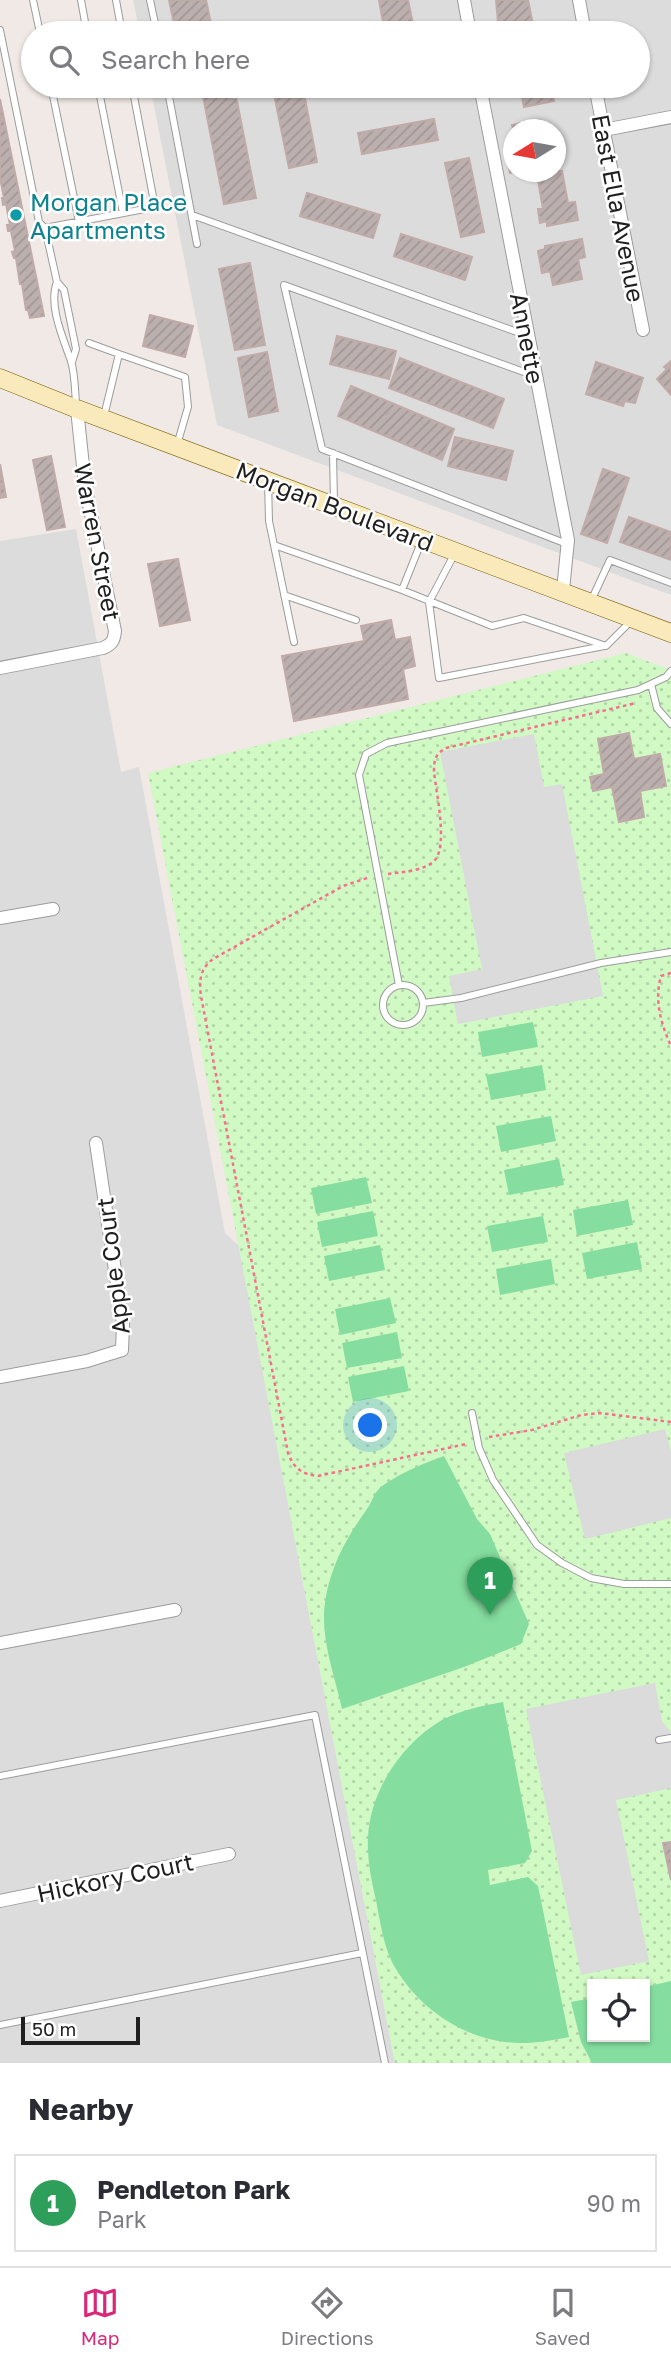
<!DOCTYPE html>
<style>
body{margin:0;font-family:"Golos Text",sans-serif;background:#f7f7f7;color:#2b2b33}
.controls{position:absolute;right:21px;bottom:21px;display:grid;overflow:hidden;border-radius:0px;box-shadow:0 2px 5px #0004}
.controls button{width:63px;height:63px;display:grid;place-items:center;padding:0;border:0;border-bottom:2px solid #e1e1e2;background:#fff;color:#2b2b33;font:35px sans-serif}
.compass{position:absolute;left:503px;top:119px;width:63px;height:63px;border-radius:50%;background:#fff;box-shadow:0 2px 5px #0004;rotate:259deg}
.scale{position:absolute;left:21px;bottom:18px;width:119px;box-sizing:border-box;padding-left:7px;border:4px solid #1f1f1f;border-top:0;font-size:19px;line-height:24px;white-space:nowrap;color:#1f1f1f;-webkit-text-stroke:5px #fff;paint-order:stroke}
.you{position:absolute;left:371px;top:1426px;width:24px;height:24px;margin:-18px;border:5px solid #fff;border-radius:50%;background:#1a73e8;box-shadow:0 0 0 10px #1a73e833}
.badge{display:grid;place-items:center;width:46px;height:46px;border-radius:50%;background:#db2777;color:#fff;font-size:23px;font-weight:700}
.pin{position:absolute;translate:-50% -58px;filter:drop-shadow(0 2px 4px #0008)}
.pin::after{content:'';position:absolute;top:37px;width:24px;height:21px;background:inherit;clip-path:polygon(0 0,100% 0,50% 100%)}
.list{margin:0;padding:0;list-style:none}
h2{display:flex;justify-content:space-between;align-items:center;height:91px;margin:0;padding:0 28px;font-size:30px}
h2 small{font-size:23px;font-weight:400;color:#7c7c81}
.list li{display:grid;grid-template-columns:46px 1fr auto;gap:21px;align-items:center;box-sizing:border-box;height:98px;margin:0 14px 14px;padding:0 14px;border:2px solid #e1e1e2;border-radius:0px}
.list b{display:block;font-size:26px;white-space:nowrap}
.list p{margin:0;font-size:23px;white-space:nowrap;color:#7c7c81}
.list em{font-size:23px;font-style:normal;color:#7c7c81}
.icon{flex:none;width:38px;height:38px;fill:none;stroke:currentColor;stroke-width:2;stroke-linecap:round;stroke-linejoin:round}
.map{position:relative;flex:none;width:671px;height:2063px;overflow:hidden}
.search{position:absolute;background:#fff;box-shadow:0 2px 5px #0004;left:21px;right:21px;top:21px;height:77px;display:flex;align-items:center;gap:18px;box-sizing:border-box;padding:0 24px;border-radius:38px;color:#7c7c81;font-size:26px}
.sheet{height:203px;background:#fff}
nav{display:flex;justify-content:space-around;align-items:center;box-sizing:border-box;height:98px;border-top:2px solid #e1e1e2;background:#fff;font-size:19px;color:#7c7c81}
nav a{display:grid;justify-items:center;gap:4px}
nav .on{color:#db2777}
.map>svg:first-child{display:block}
.residential{fill:#dddcdc;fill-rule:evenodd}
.park{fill:url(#park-dots);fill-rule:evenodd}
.pitch{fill:#85dea0}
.parking{fill:#dbdbdb}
.building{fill:url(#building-hatch);stroke:#c1aba8;stroke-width:2}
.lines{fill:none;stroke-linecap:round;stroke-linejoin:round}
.lane-casing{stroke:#9c9c9c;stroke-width:8}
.street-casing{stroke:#9c9c9c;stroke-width:14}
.secondary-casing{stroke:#766006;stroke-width:19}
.path{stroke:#f86f8b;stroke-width:2.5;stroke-dasharray:3.5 3.5;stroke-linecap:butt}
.lane{stroke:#fff;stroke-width:6}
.street{stroke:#fff;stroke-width:12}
.secondary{stroke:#f9e9bb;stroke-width:18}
.culture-dot{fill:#0f9aa8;stroke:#fff;stroke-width:2.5}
.labels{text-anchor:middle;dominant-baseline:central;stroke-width:5;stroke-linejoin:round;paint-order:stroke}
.culture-label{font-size:24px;fill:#0d838f;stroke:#fff;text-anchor:start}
.street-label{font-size:24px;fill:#1f1f1f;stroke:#fff}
</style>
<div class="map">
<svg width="671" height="2063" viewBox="0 0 671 2063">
<defs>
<pattern id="park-dots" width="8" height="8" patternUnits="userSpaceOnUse" patternTransform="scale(1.75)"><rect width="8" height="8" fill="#d0f9c4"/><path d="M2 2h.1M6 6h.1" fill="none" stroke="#b2d5a8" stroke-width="1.8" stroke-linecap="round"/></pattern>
<pattern id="building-hatch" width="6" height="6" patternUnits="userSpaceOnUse" patternTransform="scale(1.75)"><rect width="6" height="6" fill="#bcb0af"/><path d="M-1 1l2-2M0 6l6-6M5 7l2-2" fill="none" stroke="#a19796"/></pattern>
</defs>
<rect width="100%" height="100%" fill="#f0e9e6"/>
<path class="residential" d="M133,0H671V595L217,425L150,86H638V33H140ZM514,130H556V172H514Z
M76,529L121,772L139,767L225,1233L239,1246L395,2063H0V541Z"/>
<path class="park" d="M626,653L671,670V2063H395L148,773ZM592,1984H645V2037H592Z"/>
<path class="pitch" d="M533,1022L538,1047L482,1057L478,1032Z
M542,1065L546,1090L491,1100L486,1075Z
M551,1116L556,1141L501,1152L496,1126Z
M559,1159L564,1185L509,1195L504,1170Z
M366,1177L372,1203L316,1214L311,1188Z
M628,1200L633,1225L577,1236L573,1210Z
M373,1211L378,1236L322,1247L317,1222Z
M543,1216L548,1242L492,1252L487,1226Z
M637,1242L642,1269L587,1279L582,1253Z
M380,1245L385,1270L329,1281L324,1256Z
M551,1259L555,1284L500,1295L496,1269Z
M390,1298L396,1323L340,1335L335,1309Z
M397,1332L402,1358L347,1368L342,1343Z
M404,1366L409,1391L353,1402L348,1377Z
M444,1456L477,1519L490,1534L529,1624L521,1644L464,1667L342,1709C335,1677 323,1646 324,1613C327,1573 344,1541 367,1509C374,1499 373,1492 385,1484C403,1472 424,1463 444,1456Z
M503,1702L532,1851L525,1863L488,1870L490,1885L528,1877L538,1886L569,2037C548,2041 527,2045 505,2042C458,2036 414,2004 392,1962C383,1943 380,1921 376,1900C371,1879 367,1859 368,1837C370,1791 402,1743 442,1720C461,1710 482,1706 503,1702Z
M671,1981V2063H592L581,2042L571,2002L592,1998V2037H645V1987Z"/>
<path class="parking" d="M534,734L544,787L562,784L603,996L458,1024L449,976L482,969L440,752Z
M665,1429L671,1452V1518L585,1539L564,1453Z
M655,1683L662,1721L671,1732V1788L616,1800L649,1961L581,1975L526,1709Z"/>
<path class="building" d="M169,0H206L213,33H176Z
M379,0H408L415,33H385Z
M496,0H528L533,25L540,24L542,33H499Z
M234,86L256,198L224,204L202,91Z
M520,86H551L554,101L524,107Z
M303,88L317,162L289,168L274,94Z
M0,99L44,316L30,318L28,310H26L22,284H20L16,258H14L12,252L15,251L11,231H8L7,225H10L6,204L3,205L2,198H4L0,178Z
M434,119L438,140L362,154L358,133Z
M540,120L542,130H514V133L512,125Z
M562,138L565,154L556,156V140Z
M514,144V172H519L510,173L504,146Z
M469,158L484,232L461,237L445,163Z
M562,171L568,203L575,202L578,220L547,226V221L540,223L538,209H543L537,175Z
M307,193L380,215L373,238L300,216Z
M401,234L472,257L465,280L394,256Z
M582,239L585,257L578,259L582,279L553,285L550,271L542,273L538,251L545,249V246Z
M250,263L265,345L235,350L219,269Z
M150,315L193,326L185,357L143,346Z
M337,336L396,351L389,379L330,364Z
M267,352L278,411L249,417L238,358Z
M400,358L504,399L493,428L389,388Z
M671,361V395L657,379L667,369L664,367Z
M596,362L643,378L635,403L625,401L623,406L586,394Z
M351,386L454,429L442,460L338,416Z
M455,437L513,451L506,480L448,466Z
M51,456L65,527L47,530L33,460Z
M0,464L6,497L0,498Z
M603,469L629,478L607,543L581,534Z
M629,517L671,532V560L620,542Z
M178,559L190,620L160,626L148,564Z
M391,620L395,640L410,637L415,666L403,669L408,699L294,721L282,656L364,641L361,626Z
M629,733L634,759L660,754L666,786L640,791L644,817L619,822L612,787L593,791L590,777L604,774L598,739Z
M671,1842V1880L663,1843Z"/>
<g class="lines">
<g class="lane-casing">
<path id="lane" d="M33,0L40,33
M81,0L87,33
M116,0L122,33
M150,0L157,33
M0,30L39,222L45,228L57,282
M51,86L79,222
M98,86L123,213
M167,86L197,244
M192,215L528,336
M45,228L155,207L132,86
M89,343L119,354
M72,362L76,349L64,290L57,282C48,305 63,338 71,361C75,374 75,391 76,404
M535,376L284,285L322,449L567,544
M104,416L119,354L185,377L188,407L177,445
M333,453L334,503
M268,482L269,521L294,642
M274,545L402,590L492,626L524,618L606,646L630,622
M455,553L429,602L439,678L604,646
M402,590L422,540
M284,595L356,620
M591,601L610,560L671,583
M651,684L657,708L671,724
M383 1005a20 20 0 1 1 40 0a20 20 0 1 1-40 0Z
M399,985L359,775L366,754L387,743L638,690L666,677L671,671
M423,1003L461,998L601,963L671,952
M472,1413L479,1448L493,1480L537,1545L562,1563L591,1578L624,1584H671
M659,1740L671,1738
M0,1776L315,1715L385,2063
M0,2025L362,1953"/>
</g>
<g class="street-casing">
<path id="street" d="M464,0L470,33
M579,0L585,33
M480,86L568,540L563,590
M595,86L643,330
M604,130L671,117
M0,668L103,648C112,644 114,641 115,631L85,485L77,409
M0,918L53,909
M0,1377L87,1361L122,1350L123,1324L96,1143
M0,1643L175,1610
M0,1901L229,1854"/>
</g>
<g class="secondary-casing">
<path id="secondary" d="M0,378L77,409L671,633"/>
</g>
<path class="path" d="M388,874C401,872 425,871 435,860C448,845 436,791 434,772C434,760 435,754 446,748L636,703
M367,878L343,886L213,959C200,969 199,980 201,996L288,1453C294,1469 302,1474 318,1476L466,1444
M671,973L661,976C654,1000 661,1024 671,1046
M489,1437L532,1430L581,1415L600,1413L671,1422"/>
<use href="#lane" class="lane"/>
<use href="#street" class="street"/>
<use href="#secondary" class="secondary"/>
</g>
<circle class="culture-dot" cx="16" cy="215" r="7"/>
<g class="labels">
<g class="culture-label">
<text x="30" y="201">Morgan Place<tspan x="30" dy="28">Apartments</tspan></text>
</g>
<g class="street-label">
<text transform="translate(619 208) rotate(79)">East Ella Avenue</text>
<text transform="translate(528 338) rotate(79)">Annette</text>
<text transform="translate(335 506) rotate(21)">Morgan Boulevard</text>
<text transform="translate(98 542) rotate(79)">Warren Street</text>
<text transform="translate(112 1266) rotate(-97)">Apple Court</text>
<text transform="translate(115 1877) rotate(-12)">Hickory Court</text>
</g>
</g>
</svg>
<div class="controls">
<button><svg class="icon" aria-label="locate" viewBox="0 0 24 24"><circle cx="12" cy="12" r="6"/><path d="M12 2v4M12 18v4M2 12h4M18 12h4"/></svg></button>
</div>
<svg class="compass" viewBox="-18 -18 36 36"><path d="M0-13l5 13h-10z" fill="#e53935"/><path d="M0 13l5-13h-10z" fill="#7c7c81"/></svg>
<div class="scale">50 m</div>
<div class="you"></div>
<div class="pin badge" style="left:490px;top:1615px;background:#2e9e5b">1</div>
<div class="search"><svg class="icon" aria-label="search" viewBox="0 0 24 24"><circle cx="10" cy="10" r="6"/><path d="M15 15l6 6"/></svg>Search here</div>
</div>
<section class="sheet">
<h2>Nearby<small></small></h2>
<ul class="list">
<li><span class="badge" style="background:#2e9e5b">1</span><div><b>Pendleton Park</b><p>Park</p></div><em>90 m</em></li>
</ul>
</section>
<nav>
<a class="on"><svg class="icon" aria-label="map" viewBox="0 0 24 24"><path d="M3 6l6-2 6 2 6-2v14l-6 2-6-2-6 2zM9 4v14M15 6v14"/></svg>Map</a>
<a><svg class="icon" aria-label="directions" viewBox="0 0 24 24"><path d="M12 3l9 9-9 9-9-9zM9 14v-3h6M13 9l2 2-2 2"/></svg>Directions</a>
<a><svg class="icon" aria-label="saved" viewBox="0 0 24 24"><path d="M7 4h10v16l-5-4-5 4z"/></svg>Saved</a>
</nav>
